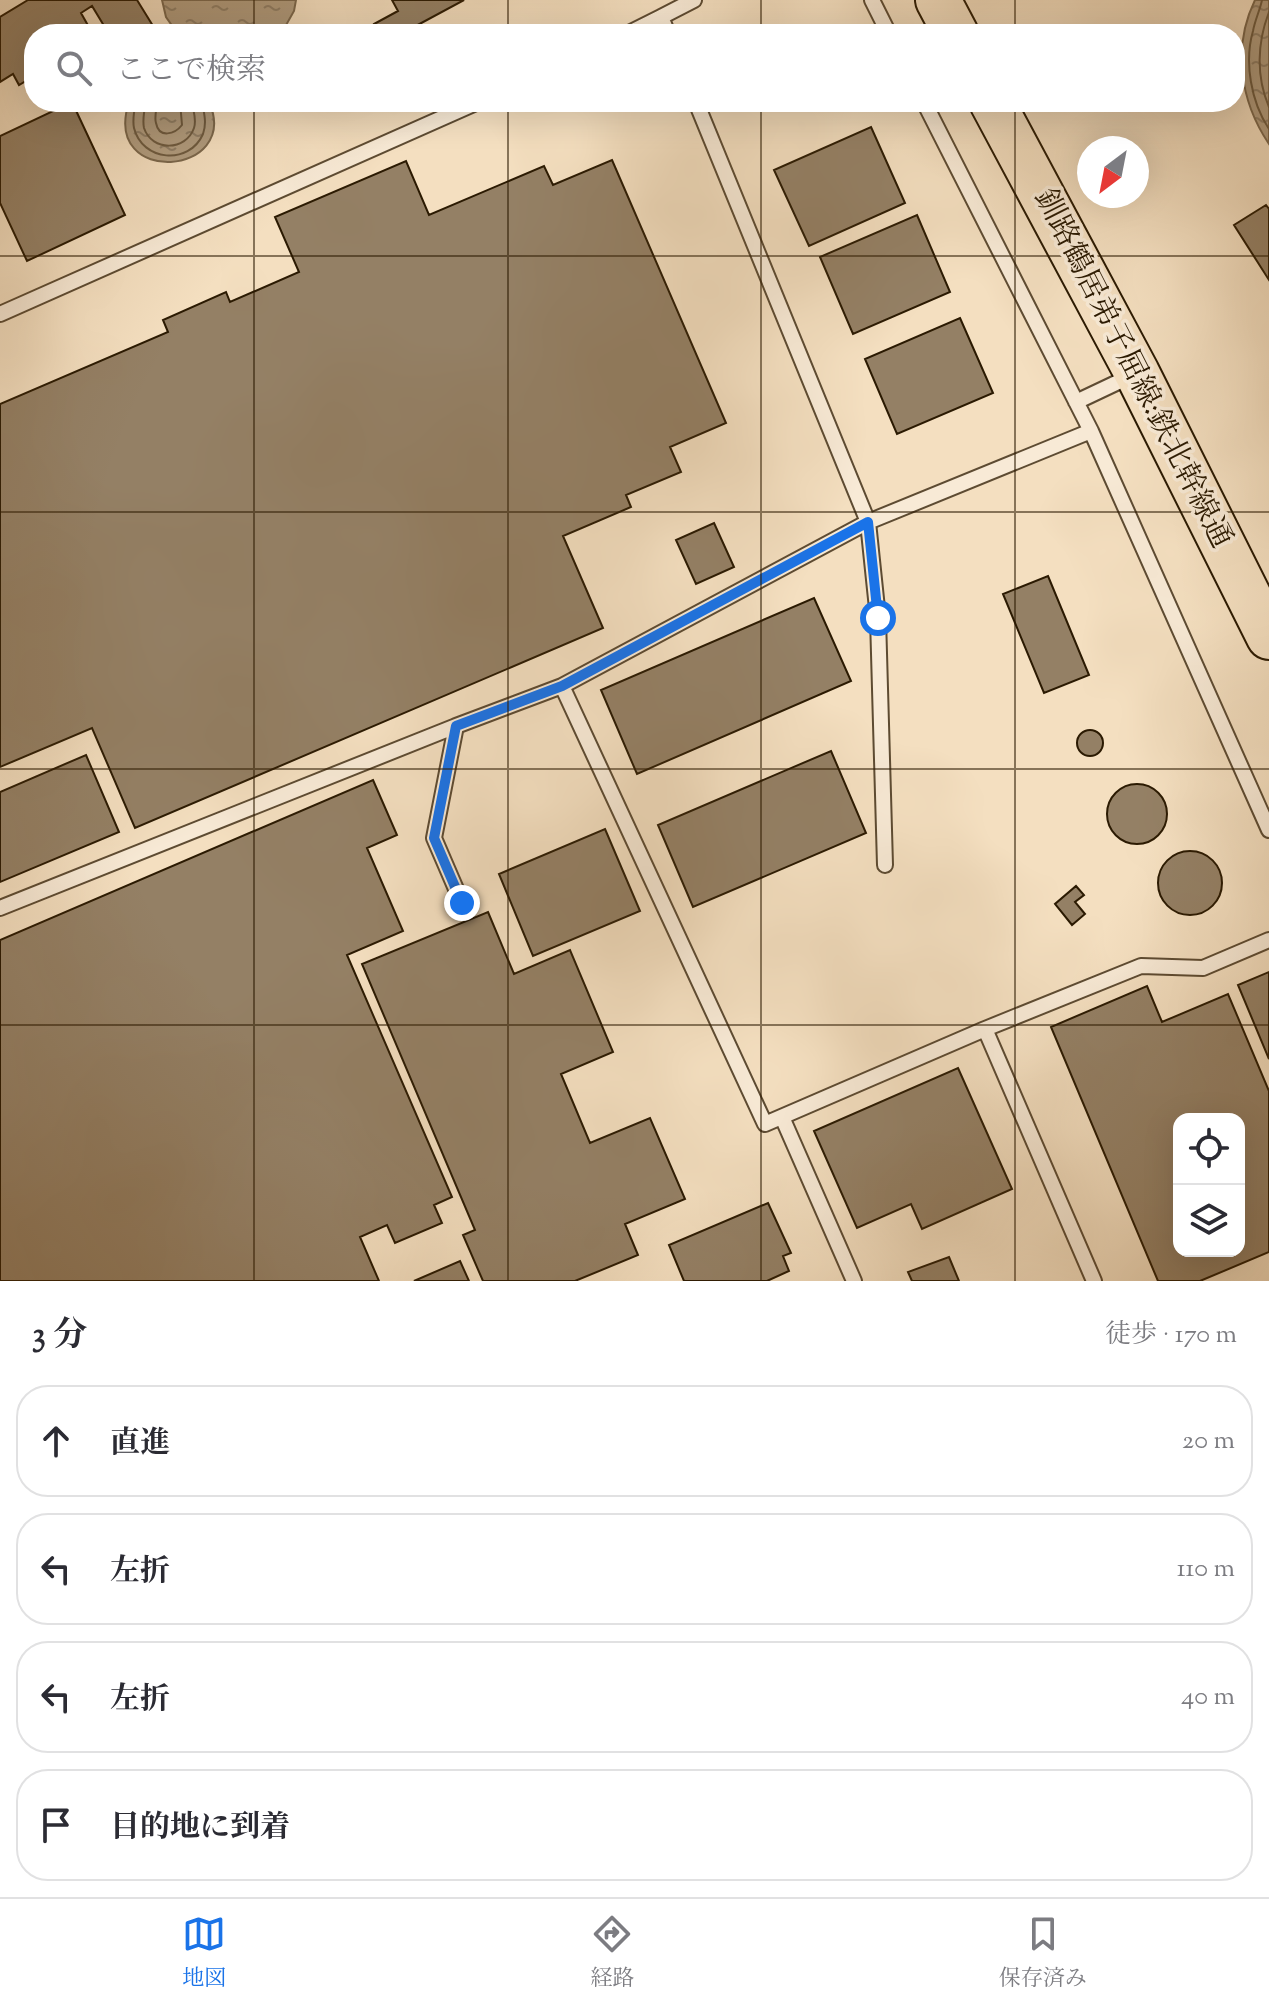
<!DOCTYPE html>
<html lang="ja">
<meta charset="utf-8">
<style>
body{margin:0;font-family:"Sorts Mill Goudy","Noto Serif JP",serif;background:#f7f7f7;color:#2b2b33}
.controls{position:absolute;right:24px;bottom:24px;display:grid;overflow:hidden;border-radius:16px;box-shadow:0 8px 32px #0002}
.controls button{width:72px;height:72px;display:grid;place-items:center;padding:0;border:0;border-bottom:2px solid #e1e1e2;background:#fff;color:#2b2b33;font:40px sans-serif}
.compass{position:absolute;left:1077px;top:136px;width:72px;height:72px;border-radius:50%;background:#fff;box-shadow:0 8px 32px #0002;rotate:212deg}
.stop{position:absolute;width:24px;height:24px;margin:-18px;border:6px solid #1a73e8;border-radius:50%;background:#fff}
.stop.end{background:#1a73e8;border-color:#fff;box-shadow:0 2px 8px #0008}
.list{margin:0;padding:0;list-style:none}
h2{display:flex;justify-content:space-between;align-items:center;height:104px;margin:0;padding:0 32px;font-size:34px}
h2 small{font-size:26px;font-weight:400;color:#7c7c81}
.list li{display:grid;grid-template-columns:52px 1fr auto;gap:24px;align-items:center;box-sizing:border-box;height:112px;margin:0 16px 16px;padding:0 16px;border:2px solid #e1e1e2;border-radius:32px}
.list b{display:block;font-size:30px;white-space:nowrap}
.list em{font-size:26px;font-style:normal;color:#7c7c81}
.icon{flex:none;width:44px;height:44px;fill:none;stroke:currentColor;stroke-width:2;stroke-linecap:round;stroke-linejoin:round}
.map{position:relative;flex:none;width:1269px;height:1281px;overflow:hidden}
.search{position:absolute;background:#fff;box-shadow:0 8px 32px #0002;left:24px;right:24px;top:24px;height:88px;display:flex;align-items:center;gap:20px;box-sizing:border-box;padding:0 28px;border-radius:32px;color:#7c7c81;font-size:30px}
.sheet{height:616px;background:#fff}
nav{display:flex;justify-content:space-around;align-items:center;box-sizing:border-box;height:112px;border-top:2px solid #e1e1e2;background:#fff;font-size:22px;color:#7c7c81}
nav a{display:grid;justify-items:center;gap:4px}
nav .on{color:#1a73e8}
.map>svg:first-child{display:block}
.water{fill:url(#water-ripples);stroke:#7b684d;stroke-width:2}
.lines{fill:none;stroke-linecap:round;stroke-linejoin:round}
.shore{stroke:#6e5b40;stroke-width:2}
.building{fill:#948065;stroke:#2b1a02;stroke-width:2;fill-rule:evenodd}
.service-casing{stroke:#5d4b32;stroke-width:18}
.primary-casing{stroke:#2b1a02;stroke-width:48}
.service{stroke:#f8ead6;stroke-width:14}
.primary{stroke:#f4dfc0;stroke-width:44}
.route{stroke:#1a73e8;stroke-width:10}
.grid{fill:none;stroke:#2b1a02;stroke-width:2;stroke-opacity:0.55}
.labels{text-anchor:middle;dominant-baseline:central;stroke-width:7;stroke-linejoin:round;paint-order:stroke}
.street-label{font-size:30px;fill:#2b1a02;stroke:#f8ead6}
</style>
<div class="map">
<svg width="1269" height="1281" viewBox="0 0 1269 1281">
<defs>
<pattern id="water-ripples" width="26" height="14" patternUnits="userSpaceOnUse" patternTransform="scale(2)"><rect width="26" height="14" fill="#b09c7f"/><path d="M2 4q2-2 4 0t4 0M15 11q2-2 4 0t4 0" fill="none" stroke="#8f7e66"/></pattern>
</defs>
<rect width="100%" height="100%" fill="#f4dfc0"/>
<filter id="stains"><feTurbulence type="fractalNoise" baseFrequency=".0025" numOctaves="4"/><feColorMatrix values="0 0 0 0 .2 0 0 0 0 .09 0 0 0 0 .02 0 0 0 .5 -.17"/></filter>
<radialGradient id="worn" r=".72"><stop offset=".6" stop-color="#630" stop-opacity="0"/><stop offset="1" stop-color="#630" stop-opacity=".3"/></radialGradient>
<path class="water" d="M162,0H296L294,11L281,34H178L166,17Z
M1255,0H1269V144C1240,101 1232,47 1255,0Z
M129,102H209C242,176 101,188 129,102Z"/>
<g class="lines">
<path class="shore" d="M1262,0C1260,10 1255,20 1253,31C1244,62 1251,102 1269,129
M1269,12C1257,43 1256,77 1269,107
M135,102C135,110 132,119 134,128C142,161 189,166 203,134C207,123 204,113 202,102
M145,102C145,111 142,119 144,128C152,152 186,151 194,128C197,119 193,111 192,102
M157,102C157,108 154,117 156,123C159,139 175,134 182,125L180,102"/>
</g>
<path class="building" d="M28,0H137L158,34H109L92,6L81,13L90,29L82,34H34V76L19,85L13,74L0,82V17Z
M392,0H464L412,28L415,34H379L374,24L398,11Z
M72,102L125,215L27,261L0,203V136Z
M871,127L905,203L809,246L774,170Z
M612,160L726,423L670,447L681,472L626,495L631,507L563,536L603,628L135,828L92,728L0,767V404L168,332L163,320L226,292L230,302L299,272L275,217L406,161L429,215L544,166L553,185Z
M1266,205L1269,209V280L1234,225Z
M917,215L950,292L853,334L820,257Z
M960,318L993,393L897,434L865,359Z
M714,523L734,567L696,584L676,540Z
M1048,576L1089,675L1044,693L1003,594Z
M814,598L851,681L637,774L601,690Z
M1077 743a13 13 0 1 1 26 0a13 13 0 1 1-26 0Z
M831,751L866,833L693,907L658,825Z
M86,755L119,832L0,882V792Z
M373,780L397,835L367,848L403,931L347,955L452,1197L434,1205L442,1223L395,1243L387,1225L360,1237L379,1281H0V940Z
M1107 814a30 30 0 1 1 60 0a30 30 0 1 1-60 0Z
M605,829L640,911L533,956L499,874Z
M1158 883a32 32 0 1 1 64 0a32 32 0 1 1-64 0Z
M1076,886L1084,895L1075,902L1085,914L1072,925L1055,904Z
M488,912L514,974L570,950L613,1052L561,1074L590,1143L650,1118L685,1199L625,1224L638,1255L575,1281H483L463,1235L475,1230L362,964Z
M1269,972V1059L1238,985Z
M1147,986L1162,1022L1228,994L1269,1091V1252L1200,1281H1158L1051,1027ZM1179,1119H1239V1251H1179Z
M958,1068L1012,1189L922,1229L911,1204L857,1228L814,1131Z
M768,1203L791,1253L783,1256L789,1271L767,1281H684L669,1245Z
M949,1257L959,1281H912L908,1272Z
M460,1261L469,1281H414Z"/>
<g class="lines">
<g class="service-casing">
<path id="service" d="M872,0L889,34
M661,17L694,0
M627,34L661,17L668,34
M696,102L868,522L878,618L885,865
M924,102L1091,431L1269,830
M0,314L478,102
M1076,402L1133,375
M562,686L765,1124L985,1029L1141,966L1203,968L1269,940
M462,903L434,838L456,726L562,686L868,522L1091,431
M0,908L456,726
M985,1029L1094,1281
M782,1117L854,1281"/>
</g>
<g class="primary-casing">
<path id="primary" d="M938,0L956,34
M992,102L1137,373L1269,637"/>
</g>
<use href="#service" class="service"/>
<use href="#primary" class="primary"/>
</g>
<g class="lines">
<path class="route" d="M462,903L434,838L456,726L562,686L868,522L878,618"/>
</g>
<path class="grid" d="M254,0V34M508,0V34M761,0V34M1015,0V34M254,102V1281M508,102V1281M761,102V1281M1015,102V1281M0,256H1269M0,512H1269M0,769H1269M0,1025H1269"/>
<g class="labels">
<g class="street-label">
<text transform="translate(1132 369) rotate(63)">釧路鶴居弟子屈線:鉄北幹線通</text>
</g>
</g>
<rect width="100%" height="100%" filter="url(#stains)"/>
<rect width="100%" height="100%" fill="url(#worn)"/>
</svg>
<div class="controls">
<button><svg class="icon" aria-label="locate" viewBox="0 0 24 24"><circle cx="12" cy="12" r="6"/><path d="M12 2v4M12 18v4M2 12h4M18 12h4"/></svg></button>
<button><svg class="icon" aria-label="layers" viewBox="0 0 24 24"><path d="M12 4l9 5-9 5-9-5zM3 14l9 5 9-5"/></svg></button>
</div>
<svg class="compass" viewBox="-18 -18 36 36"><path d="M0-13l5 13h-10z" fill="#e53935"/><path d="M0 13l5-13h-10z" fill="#7c7c81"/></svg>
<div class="stop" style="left:878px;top:618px"></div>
<div class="stop end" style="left:462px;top:903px"></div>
<div class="search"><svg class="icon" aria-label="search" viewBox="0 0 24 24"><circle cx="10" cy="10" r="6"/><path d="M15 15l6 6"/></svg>ここで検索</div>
</div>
<section class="sheet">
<h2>3 分<small>徒歩 · 170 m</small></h2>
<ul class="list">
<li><svg class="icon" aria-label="ahead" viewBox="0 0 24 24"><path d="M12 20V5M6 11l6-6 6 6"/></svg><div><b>直進</b></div><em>20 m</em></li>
<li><svg class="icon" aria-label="left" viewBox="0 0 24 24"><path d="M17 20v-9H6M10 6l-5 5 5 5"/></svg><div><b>左折</b></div><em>110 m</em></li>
<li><svg class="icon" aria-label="left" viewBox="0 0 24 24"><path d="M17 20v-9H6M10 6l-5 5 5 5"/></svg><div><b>左折</b></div><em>40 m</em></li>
<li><svg class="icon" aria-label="arrive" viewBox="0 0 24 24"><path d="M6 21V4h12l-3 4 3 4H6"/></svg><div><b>目的地に到着</b></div></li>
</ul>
</section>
<nav>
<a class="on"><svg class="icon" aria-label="map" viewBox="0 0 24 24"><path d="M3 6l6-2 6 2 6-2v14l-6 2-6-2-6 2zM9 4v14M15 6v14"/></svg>地図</a>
<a><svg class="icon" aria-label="directions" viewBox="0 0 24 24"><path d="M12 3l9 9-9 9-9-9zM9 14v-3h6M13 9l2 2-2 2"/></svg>経路</a>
<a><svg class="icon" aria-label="saved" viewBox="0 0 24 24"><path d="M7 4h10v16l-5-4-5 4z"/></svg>保存済み</a>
</nav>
